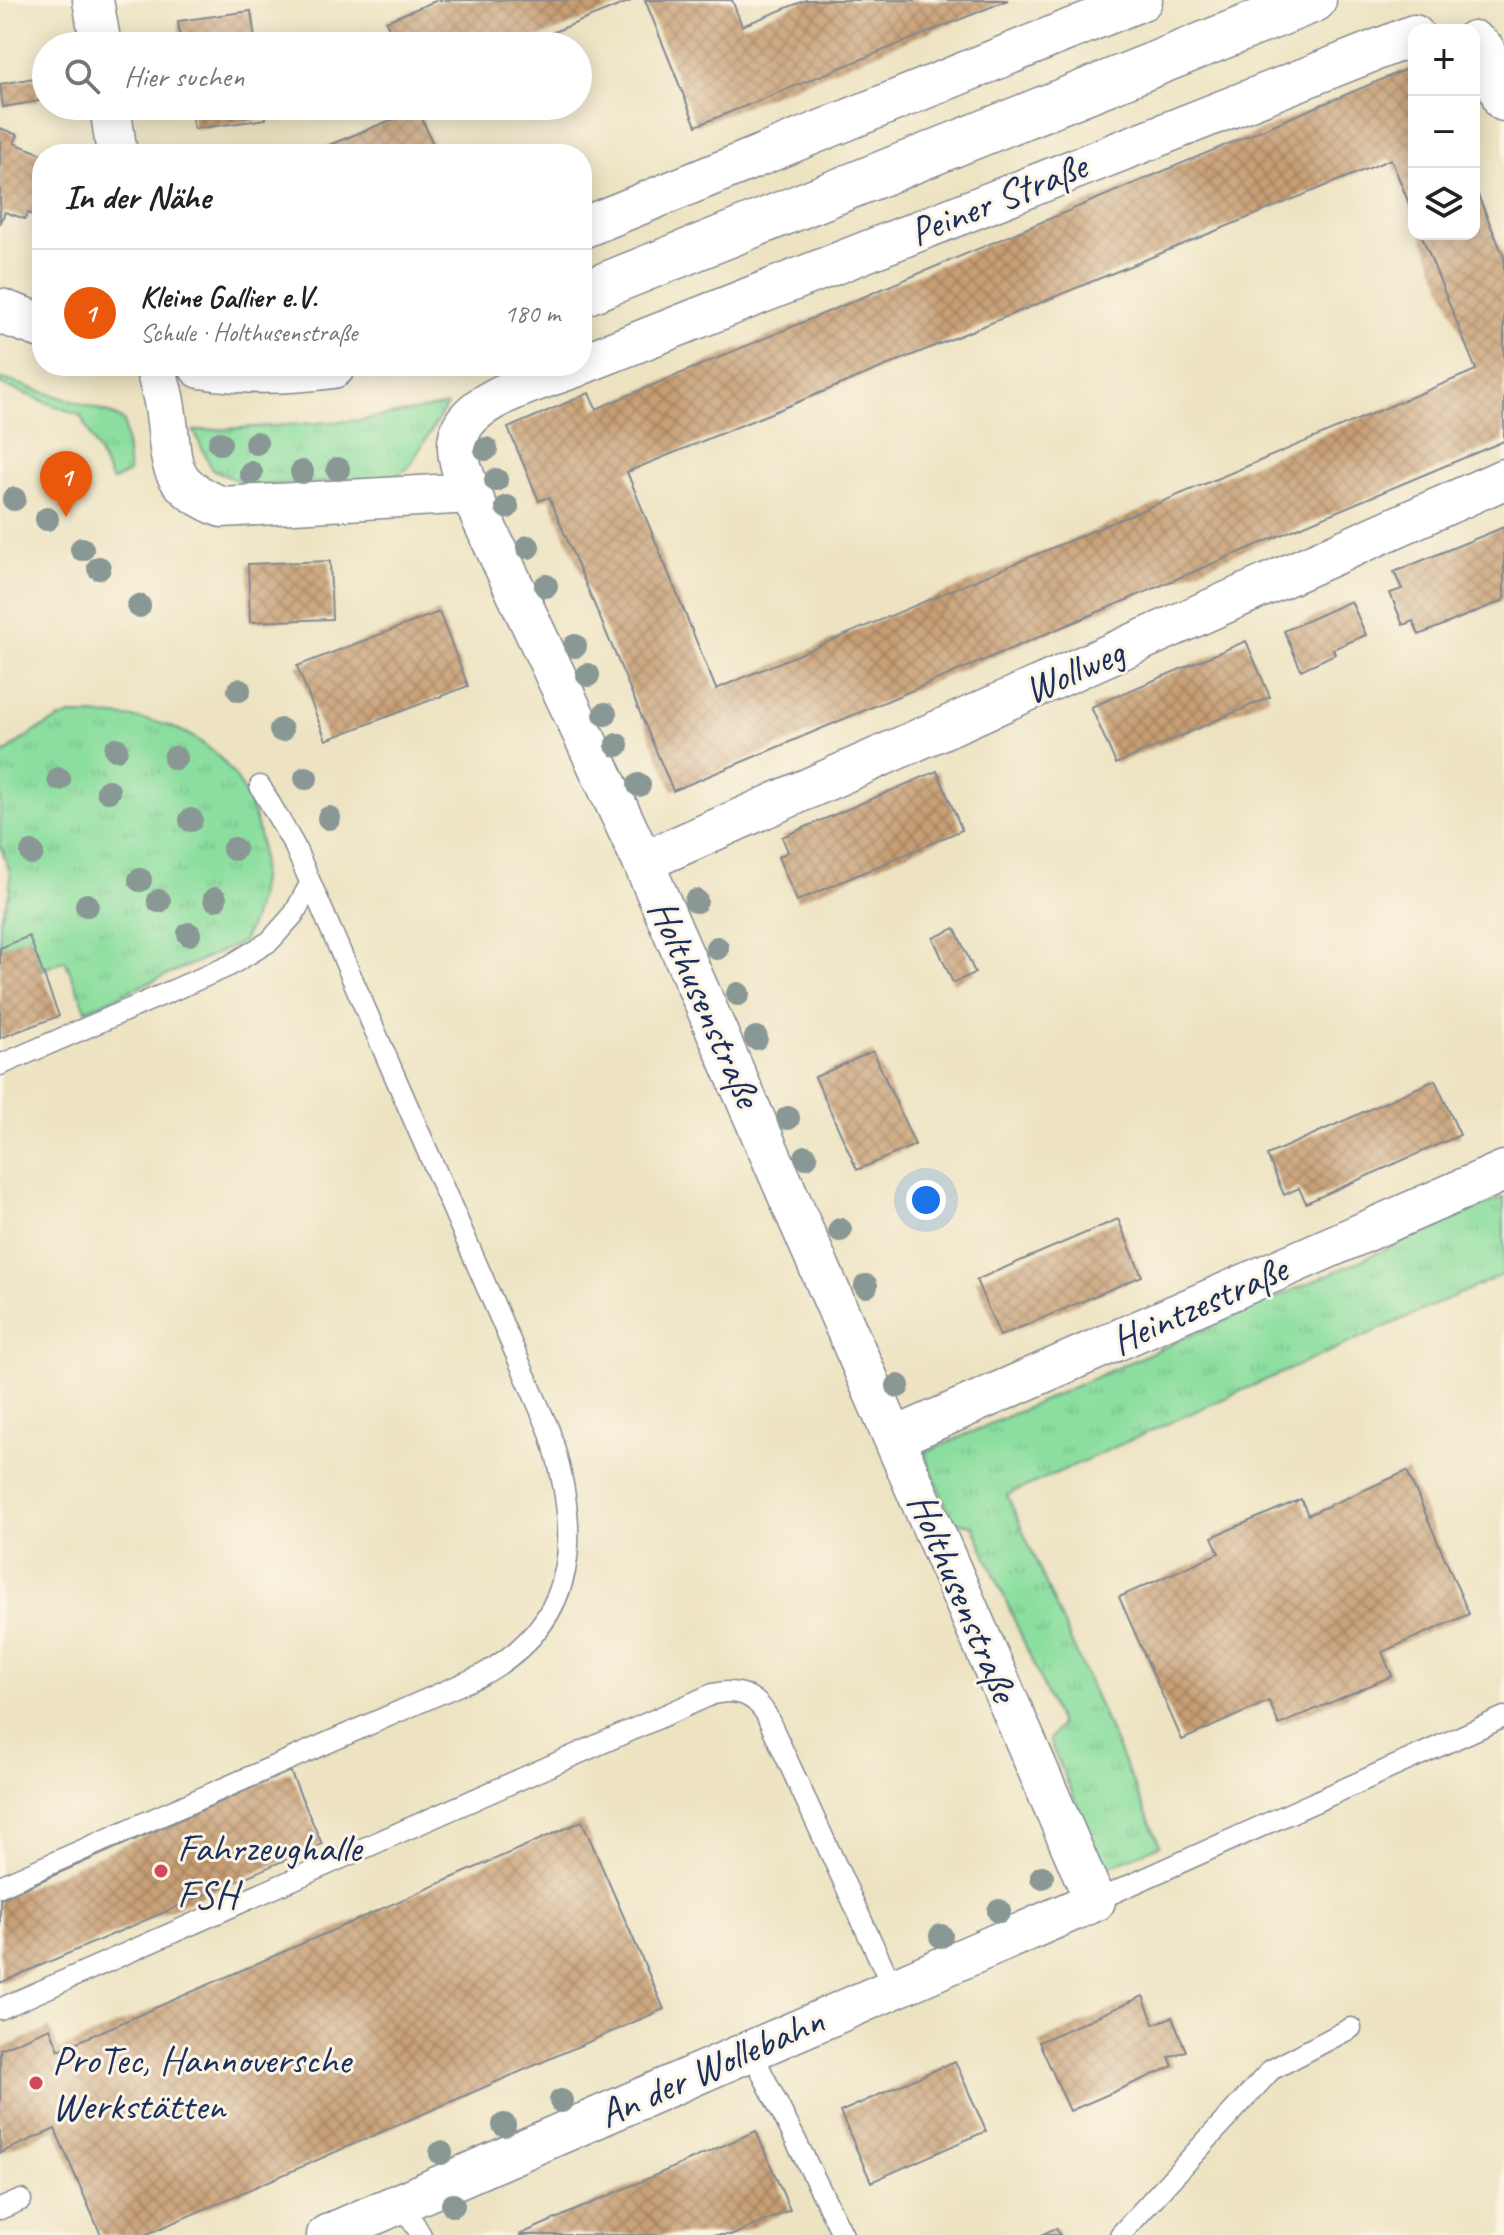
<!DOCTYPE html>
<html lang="de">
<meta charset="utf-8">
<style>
body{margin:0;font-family:Caveat,sans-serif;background:#f2f2f2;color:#222}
.controls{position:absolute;right:24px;top:24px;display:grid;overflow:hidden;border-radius:16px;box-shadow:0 4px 20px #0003}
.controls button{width:72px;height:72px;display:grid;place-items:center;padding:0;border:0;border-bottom:2px solid #e0e0e0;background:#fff;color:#222;font:40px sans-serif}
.you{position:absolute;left:926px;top:1200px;width:28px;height:28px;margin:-20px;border:6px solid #fff;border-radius:50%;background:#1a73e8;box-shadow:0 0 0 12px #1a73e833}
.badge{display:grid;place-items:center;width:52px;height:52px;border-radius:50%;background:#ea580c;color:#fff;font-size:26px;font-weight:700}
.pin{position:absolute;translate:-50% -66px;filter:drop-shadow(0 2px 4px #0008)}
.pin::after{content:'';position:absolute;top:42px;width:28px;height:24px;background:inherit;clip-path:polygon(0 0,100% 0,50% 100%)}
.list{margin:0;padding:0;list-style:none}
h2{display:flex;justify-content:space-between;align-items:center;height:104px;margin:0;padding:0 32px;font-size:34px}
h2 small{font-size:26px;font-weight:400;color:#767676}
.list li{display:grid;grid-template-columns:52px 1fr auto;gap:24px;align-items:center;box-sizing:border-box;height:128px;padding:0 32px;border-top:2px solid #e0e0e0}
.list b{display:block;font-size:30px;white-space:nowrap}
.list p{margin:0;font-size:26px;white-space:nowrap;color:#767676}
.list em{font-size:26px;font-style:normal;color:#767676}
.icon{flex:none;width:44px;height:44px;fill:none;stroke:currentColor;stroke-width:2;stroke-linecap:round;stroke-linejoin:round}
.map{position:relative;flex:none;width:1504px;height:2235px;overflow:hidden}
.search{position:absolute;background:#fff;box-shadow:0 4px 20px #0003;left:32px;top:32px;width:560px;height:88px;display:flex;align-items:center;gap:20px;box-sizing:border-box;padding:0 28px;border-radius:44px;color:#767676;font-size:30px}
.panel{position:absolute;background:#fff;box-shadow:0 4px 20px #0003;left:32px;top:144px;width:560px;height:232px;border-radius:32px}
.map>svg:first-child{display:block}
.grass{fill:url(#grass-tufts);stroke:#53867e;stroke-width:2}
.building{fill:url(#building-cross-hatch)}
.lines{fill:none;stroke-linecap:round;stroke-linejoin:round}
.service-casing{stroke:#848990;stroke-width:23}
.minor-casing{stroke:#848990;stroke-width:43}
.tertiary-casing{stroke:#848990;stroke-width:47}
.service{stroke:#fff;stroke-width:20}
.minor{stroke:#fff;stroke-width:40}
.tertiary{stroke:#fff;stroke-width:44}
.tree{fill:#899894}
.poi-dot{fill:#d1495b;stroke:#fcf5e5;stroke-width:3}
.labels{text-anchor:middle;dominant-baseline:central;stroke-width:6;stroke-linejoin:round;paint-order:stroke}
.street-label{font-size:40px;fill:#1b2f5e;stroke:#fcf5e5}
.poi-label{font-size:40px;fill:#1b2f5e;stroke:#fcf5e5;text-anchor:start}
</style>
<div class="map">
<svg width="1504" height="2235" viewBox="0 0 1504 2235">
<defs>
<pattern id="grass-tufts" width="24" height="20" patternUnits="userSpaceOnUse" patternTransform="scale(2)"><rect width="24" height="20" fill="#8bde9f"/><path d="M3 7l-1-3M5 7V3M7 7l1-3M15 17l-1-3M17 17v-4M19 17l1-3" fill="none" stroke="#77bf8b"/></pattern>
<pattern id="building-cross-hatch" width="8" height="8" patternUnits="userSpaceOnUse" patternTransform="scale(2)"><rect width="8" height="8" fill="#c89f74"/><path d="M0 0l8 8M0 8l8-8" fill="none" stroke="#a28262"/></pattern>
</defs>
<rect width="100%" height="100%" fill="#fcf5e5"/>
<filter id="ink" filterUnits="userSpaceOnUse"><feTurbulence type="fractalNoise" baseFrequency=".0125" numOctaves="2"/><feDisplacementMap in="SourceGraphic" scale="16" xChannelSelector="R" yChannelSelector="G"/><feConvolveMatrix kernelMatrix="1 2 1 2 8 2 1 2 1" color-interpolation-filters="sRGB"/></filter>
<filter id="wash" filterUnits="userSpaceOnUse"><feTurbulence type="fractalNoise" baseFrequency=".006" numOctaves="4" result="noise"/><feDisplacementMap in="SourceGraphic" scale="32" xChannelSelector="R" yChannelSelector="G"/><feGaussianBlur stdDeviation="1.8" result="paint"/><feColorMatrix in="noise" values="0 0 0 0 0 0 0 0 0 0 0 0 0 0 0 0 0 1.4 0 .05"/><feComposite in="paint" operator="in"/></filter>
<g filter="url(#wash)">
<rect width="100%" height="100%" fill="#ede3c2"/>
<path class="grass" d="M0,378L107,412L124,421L129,473L112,481L81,416L0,384Z
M447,405L408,468L393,478L250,486L212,470L194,431L362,420Z
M70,715C106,715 146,715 179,730C261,767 281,866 243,942L86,1010L65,960L42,970L29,937L0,948V920L10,891V872L0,845V758C21,738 43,725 70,715Z
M1504,1197V1274L1007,1495L1160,1845L1105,1869L1049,1740L1060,1725L973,1525L953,1522L924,1453Z"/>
<g id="blocks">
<path class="building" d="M438,0H633L519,46H396L386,21Z
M645,0H732L742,26L806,0H1008L696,126Z
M251,11L256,46H181L178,21Z
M1414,66V216L1391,159L627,472L716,689L1476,370L1421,234H1474V186L1504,257V441L673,791L549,497L539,501L508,428L589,393L596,409Z
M35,78L39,101L3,107L0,84Z
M190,106H265L266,119L194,129Z
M418,109L437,154H307Z
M0,128L18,135L14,143L42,154V209L39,217L28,213L25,219L5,212L0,224Z
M1504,527V600L1419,635L1413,621L1403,625L1390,593L1402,589L1394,572Z
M330,561L332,619L250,622L248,564Z
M1351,601L1366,635L1333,649L1335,654L1301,670L1284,631Z
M439,612L468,686L326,740L297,666Z
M1246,641L1270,697L1116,764L1091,707Z
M937,771L962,830L797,901L778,857L788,852L782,837Z
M955,928L975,973L953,983L933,938Z
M29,936L59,1016L0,1038V948Z
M873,1051L915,1145L857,1170L815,1077Z
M1435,1080L1460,1135L1306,1203L1299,1188L1284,1195L1267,1155Z
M1118,1219L1142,1276L1000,1336L976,1280Z
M1407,1471L1469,1614L1382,1652L1392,1676L1279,1725L1269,1701L1182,1740L1119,1597L1219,1553L1212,1537L1301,1499L1308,1515Z
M290,1771L322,1844L0,1983V1899Z
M582,1821L664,2009L145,2235H101L55,2129L0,2153V2049L50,2028L59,2050Z
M1143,1996L1154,2024L1172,2017L1186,2051L1169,2057L1173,2066L1070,2111L1039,2042Z
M955,2061L986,2131L871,2182L840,2112Z
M756,2131L790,2210L733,2235H519Z
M1056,2228L1060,2235H1041Z"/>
</g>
</g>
<g filter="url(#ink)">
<use href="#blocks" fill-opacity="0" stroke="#848990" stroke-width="2"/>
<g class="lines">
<g class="service-casing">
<path id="service" d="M0,1065L229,966L270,941L294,914L310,884
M0,1886L480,1676C583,1620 581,1531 549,1430L294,845L260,786
M1095,1901L1504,1717
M0,2009L713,1694C736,1689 753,1693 766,1714L893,1988
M750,2049L843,2235
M402,2203L421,2235
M0,2209L21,2200
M1120,2235L1271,2070L1351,2028"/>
</g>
<g class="minor-casing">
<path id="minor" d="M93,0L101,46
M1474,41L1484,49L1504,101
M110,106L117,154
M582,228L1142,0
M582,364L1414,35
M155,366C158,378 162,390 164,402C175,458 159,482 222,507L472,493
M643,862L1504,479
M894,1438L1504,1171
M327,2235L1095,1901L643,862L482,519C473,497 453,460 459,436C467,398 545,379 578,366"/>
</g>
<g class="tertiary-casing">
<path id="tertiary" d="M582,294L1314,0
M0,311L42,326
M201,366C245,373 289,372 333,366"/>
</g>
<use href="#service" class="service"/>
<use href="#minor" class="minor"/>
<use href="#tertiary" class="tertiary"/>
</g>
<g class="tree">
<circle cx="220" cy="443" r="12"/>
<circle cx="256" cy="443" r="12"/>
<circle cx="486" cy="449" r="12"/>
<circle cx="338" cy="469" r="12"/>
<circle cx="302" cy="472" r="12"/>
<circle cx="251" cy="473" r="12"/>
<circle cx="496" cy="480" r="12"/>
<circle cx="14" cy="499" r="12"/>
<circle cx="507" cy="507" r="12"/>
<circle cx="47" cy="519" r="12"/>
<circle cx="528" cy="547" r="12"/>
<circle cx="82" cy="549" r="12"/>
<circle cx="99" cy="568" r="12"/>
<circle cx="546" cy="586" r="12"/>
<circle cx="139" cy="606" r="12"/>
<circle cx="575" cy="646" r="12"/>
<circle cx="588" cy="675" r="12"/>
<circle cx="239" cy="690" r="12"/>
<circle cx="605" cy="714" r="12"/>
<circle cx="281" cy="730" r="12"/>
<circle cx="617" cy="745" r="12"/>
<circle cx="116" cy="749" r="12"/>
<circle cx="175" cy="758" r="12"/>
<circle cx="306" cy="778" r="12"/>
<circle cx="59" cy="779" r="12"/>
<circle cx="639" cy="785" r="12"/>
<circle cx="108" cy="791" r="12"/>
<circle cx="329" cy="818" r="12"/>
<circle cx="191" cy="820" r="12"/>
<circle cx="234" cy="849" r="12"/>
<circle cx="32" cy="853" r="12"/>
<circle cx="140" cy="880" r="12"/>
<circle cx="215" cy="899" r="12"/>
<circle cx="159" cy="901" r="12"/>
<circle cx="696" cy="901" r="12"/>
<circle cx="87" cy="905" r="12"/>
<circle cx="189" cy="934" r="12"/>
<circle cx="717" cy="948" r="12"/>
<circle cx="738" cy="994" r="12"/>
<circle cx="756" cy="1038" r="12"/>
<circle cx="788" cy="1118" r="12"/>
<circle cx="806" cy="1157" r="12"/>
<circle cx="840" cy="1230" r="12"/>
<circle cx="866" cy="1286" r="12"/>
<circle cx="898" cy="1386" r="12"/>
<circle cx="1042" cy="1877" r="12"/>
<circle cx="999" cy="1911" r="12"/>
<circle cx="941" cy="1936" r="12"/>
<circle cx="561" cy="2101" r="12"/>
<circle cx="504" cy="2125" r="12"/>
<circle cx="441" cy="2153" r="12"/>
<circle cx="453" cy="2205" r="12"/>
</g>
</g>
<g class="poi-dot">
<circle cx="161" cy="1871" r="8"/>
<circle cx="36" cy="2083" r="8"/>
</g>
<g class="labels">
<g class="street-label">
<text transform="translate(998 199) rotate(-22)">Peiner Straße</text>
<text transform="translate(1074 671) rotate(-24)">Wollweg</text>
<text transform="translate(705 1003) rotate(66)">Holthusenstraße</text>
<text transform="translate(1199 1305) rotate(-24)">Heintzestraße</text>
<text transform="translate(963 1597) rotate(67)">Holthusenstraße</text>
<text transform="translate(711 2067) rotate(-24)">An der Wollebahn</text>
</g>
<g class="poi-label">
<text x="177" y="1848">Fahrzeughalle<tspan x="177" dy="46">FSH</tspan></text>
<text x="52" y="2060">ProTec, Hannoversche<tspan x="52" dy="46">Werkstätten</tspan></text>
</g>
</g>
</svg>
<div class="controls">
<button>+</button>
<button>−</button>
<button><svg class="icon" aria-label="layers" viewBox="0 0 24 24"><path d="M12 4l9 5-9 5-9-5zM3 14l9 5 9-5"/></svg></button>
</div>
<div class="you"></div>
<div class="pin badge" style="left:66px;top:517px">1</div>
<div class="search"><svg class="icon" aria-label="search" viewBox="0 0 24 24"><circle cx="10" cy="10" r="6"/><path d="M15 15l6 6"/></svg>Hier suchen</div>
<section class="panel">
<h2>In der Nähe<small></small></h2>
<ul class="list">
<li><span class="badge">1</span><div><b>Kleine Gallier e.V.</b><p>Schule · Holthusenstraße</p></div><em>180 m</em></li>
</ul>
</section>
</div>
